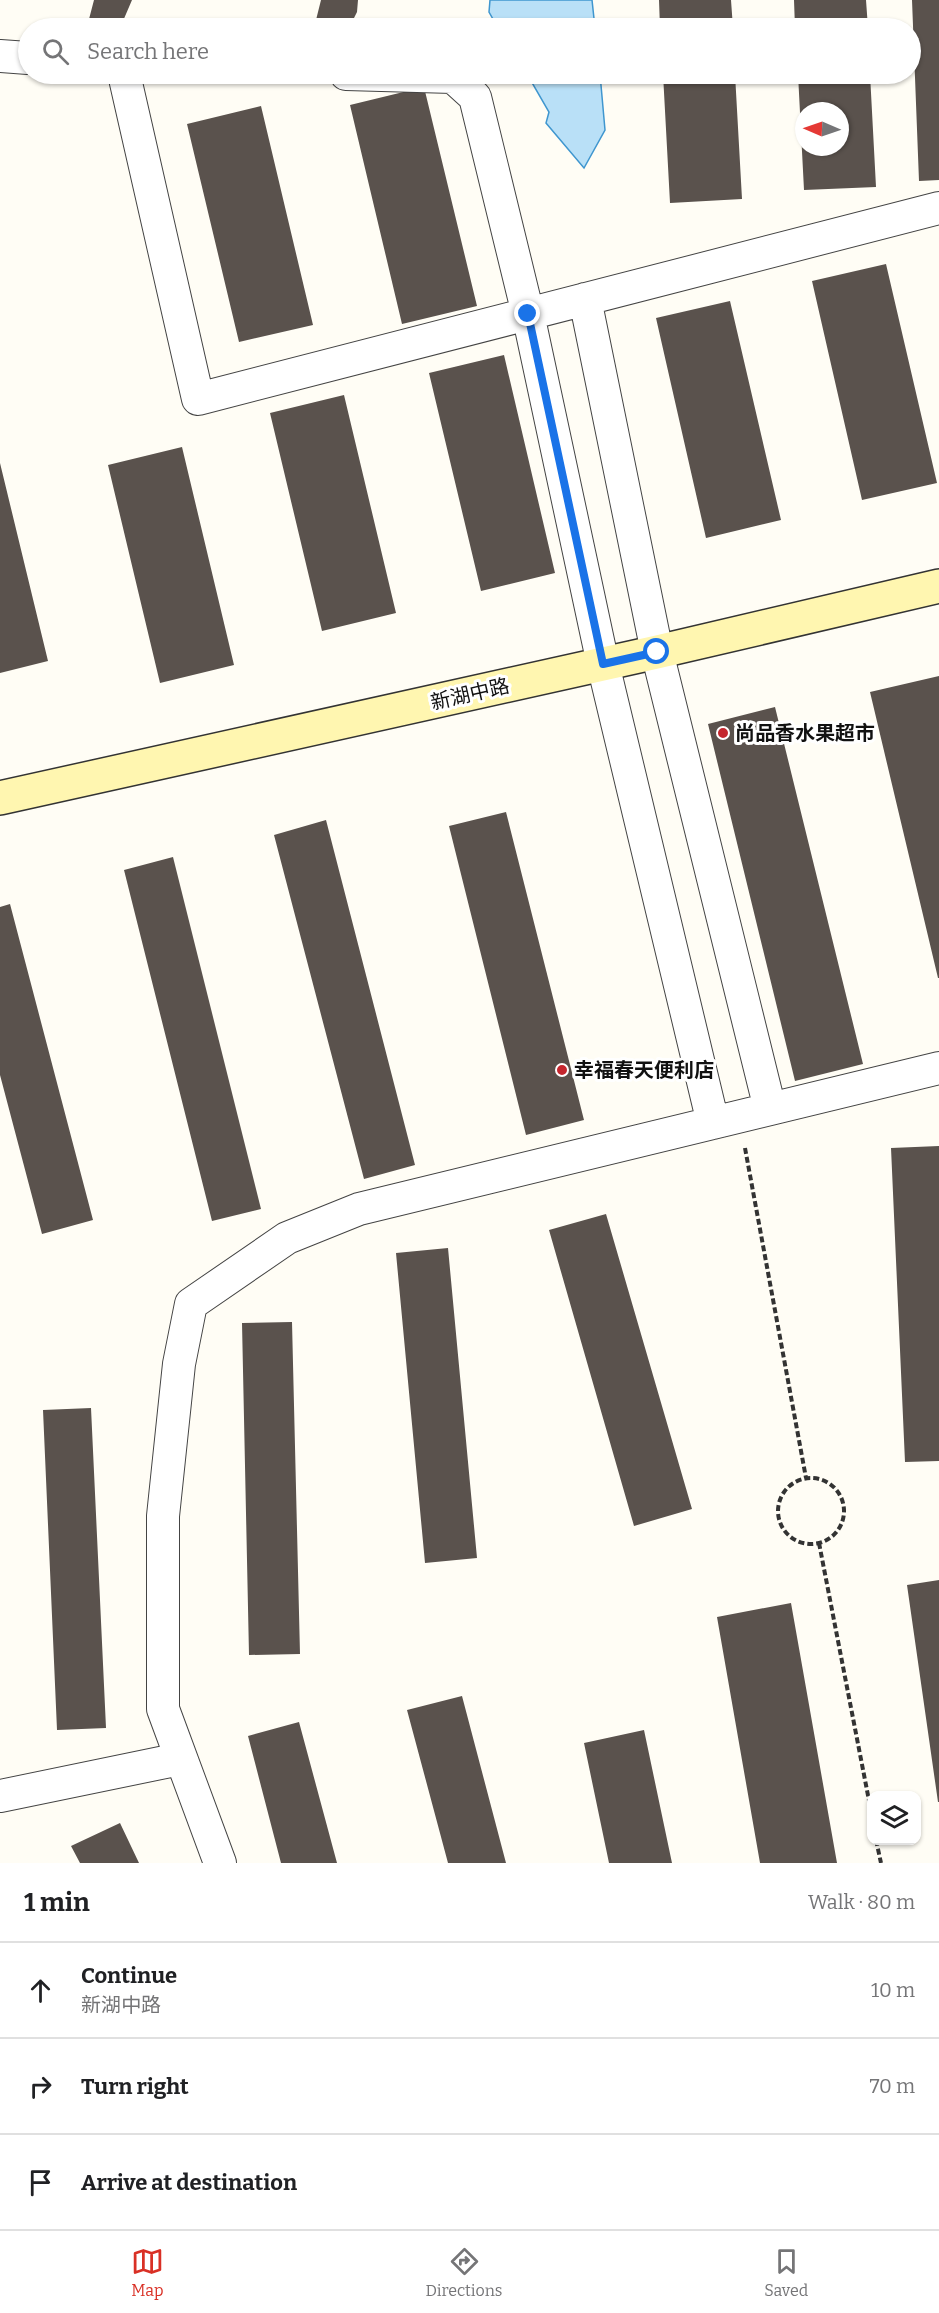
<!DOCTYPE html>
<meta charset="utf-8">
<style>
body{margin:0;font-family:Bitter,"Noto Sans SC",serif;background:#f2f2f2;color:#202124}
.controls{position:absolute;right:18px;bottom:18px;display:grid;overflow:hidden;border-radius:12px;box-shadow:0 2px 4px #0004}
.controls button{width:54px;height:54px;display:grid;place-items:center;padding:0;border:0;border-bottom:2px solid #e0e0e0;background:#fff;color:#202124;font:30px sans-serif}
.compass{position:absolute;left:795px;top:102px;width:54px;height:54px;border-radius:50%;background:#fff;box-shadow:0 2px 4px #0004;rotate:272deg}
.stop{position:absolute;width:18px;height:18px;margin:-14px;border:4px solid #1a73e8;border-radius:50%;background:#fff}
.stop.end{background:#1a73e8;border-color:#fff;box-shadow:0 2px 6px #0008}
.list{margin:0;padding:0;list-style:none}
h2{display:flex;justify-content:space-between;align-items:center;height:78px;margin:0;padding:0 24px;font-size:26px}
h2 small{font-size:20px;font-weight:400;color:#757577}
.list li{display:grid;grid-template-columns:39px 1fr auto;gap:18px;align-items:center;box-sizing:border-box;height:96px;padding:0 24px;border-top:2px solid #e0e0e0}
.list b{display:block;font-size:22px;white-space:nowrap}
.list p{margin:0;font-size:20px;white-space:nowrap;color:#757577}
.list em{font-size:20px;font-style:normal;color:#757577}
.icon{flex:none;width:33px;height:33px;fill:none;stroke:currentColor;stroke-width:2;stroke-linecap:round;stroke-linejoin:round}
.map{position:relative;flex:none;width:939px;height:1863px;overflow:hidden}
.search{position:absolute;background:#fff;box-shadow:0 2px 4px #0004;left:18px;right:18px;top:18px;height:66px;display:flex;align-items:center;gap:15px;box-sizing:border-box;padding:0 21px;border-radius:33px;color:#757577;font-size:22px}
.sheet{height:366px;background:#fff}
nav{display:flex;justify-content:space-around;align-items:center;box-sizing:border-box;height:84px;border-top:2px solid #e0e0e0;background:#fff;font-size:16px;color:#757577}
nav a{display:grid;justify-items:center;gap:3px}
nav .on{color:#d93025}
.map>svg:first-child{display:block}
.water{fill:#b9e0f7;stroke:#3f96cf;stroke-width:1.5}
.building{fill:#5a524d;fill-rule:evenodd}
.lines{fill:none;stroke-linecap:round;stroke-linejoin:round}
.street-casing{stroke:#444;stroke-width:34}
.secondary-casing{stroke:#333;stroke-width:36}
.path{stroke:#333;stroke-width:4;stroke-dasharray:6 3;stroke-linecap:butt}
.street{stroke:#fff;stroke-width:32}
.secondary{stroke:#fff6b0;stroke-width:33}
.route{stroke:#1a73e8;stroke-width:8}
.poi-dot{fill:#c4262e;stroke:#fff;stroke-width:2}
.labels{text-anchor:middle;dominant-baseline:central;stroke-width:6;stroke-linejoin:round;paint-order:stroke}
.street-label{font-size:20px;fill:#111;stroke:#fff}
.poi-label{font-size:20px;font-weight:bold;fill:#111;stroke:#fff;text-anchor:start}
</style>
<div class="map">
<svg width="939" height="1863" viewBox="0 0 939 1863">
<rect width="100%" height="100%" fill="#fffdf5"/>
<path class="water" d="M490,0H592L595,28H514L497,26L489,12Z
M527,74H600L605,130L584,168L546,123L549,112Z"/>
<path class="building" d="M94,0H132L120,28L88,23Z
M321,0H358L357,12L349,28H314Z
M659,0H731L733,28H660Z
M794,0H866L868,28H795Z
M912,0H939V180L919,181Z
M663,74H735L742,199L670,203Z
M798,74H870L876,187L804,190ZM804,111H840V147H804Z
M424,87L477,306L402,324L350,105Z
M261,106L313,325L239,342L187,124Z
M886,264L937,483L862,500L812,281Z
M730,301L781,520L706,538L656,318Z
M504,355L555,573L481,591L429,373Z
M344,395L396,613L322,631L270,413Z
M182,447L234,665L160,683L108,465Z
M0,463L48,661L0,673Z
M939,676V978H938L870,692Z
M775,707L863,1064L795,1081L708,724Z
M506,812L584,1120L526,1135L449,826Z
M326,820L415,1165L364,1179L274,835Z
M173,857L261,1209L212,1221L124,870Z
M10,904L93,1220L42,1234L0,1075V907Z
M939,1146V1461L905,1462L891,1148Z
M606,1214L692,1509L634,1526L549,1230Z
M448,1248L477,1558L425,1563L396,1253Z
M292,1322L300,1654L249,1655L242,1323Z
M91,1408L106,1728L57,1730L43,1410Z
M939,1580V1802H938L907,1585Z
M791,1603L837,1863H760L717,1617Z
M462,1696L506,1863H448L407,1710Z
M299,1722L337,1863H281L248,1736Z
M644,1730L672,1863H609L584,1743Z
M120,1823L139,1863H80L71,1846Z"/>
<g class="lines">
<g class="street-casing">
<path id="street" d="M0,56L28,58
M124,74L198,399L939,208
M346,74L453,77L475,97L528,314L603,664L713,1123
M585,299L657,652L770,1109
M0,1796L180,1759
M220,1863L163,1709V1516L179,1364L191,1304L287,1238L359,1209L939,1068"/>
</g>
<g class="secondary-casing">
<path id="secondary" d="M0,798L657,652L939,586"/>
</g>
<path class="path" d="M745,1148L806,1478
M778 1511a33 33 0 1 1 66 0a33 33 0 1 1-66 0Z
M819,1543L872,1816
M876,1840L881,1863"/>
<use href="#street" class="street"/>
<use href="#secondary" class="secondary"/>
</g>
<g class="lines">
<path class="route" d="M528,314L603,664L657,652"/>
</g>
<g class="poi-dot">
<circle cx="723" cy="733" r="6"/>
<circle cx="562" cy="1070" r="6"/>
</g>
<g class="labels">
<g class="street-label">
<text transform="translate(470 694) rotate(-13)">新湖中路</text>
</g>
<g class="poi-label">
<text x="735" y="733">尚品香水果超市</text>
<text x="574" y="1070">幸福春天便利店</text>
</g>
</g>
</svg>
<div class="controls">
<button><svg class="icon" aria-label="layers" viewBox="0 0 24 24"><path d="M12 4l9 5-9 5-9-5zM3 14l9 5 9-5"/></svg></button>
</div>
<svg class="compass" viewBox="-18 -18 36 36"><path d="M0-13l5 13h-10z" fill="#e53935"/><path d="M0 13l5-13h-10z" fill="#757577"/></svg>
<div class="stop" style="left:657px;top:652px"></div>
<div class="stop end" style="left:528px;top:314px"></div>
<div class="search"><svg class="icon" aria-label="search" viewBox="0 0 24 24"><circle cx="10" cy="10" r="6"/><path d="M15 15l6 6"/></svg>Search here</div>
</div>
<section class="sheet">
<h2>1 min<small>Walk · 80 m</small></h2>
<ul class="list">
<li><svg class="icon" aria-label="ahead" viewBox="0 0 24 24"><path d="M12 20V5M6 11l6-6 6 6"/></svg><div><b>Continue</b><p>新湖中路</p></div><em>10 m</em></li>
<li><svg class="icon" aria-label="right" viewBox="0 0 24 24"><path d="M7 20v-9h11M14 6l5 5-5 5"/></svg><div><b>Turn right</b></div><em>70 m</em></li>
<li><svg class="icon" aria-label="arrive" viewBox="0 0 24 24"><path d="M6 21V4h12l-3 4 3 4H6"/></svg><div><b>Arrive at destination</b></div></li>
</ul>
</section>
<nav>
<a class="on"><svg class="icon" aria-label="map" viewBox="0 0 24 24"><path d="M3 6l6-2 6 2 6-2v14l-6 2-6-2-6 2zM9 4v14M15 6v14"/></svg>Map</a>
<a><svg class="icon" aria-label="directions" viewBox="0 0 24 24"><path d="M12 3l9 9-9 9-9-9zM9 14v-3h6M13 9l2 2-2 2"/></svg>Directions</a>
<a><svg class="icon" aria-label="saved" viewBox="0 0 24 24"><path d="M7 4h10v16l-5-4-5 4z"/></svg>Saved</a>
</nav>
